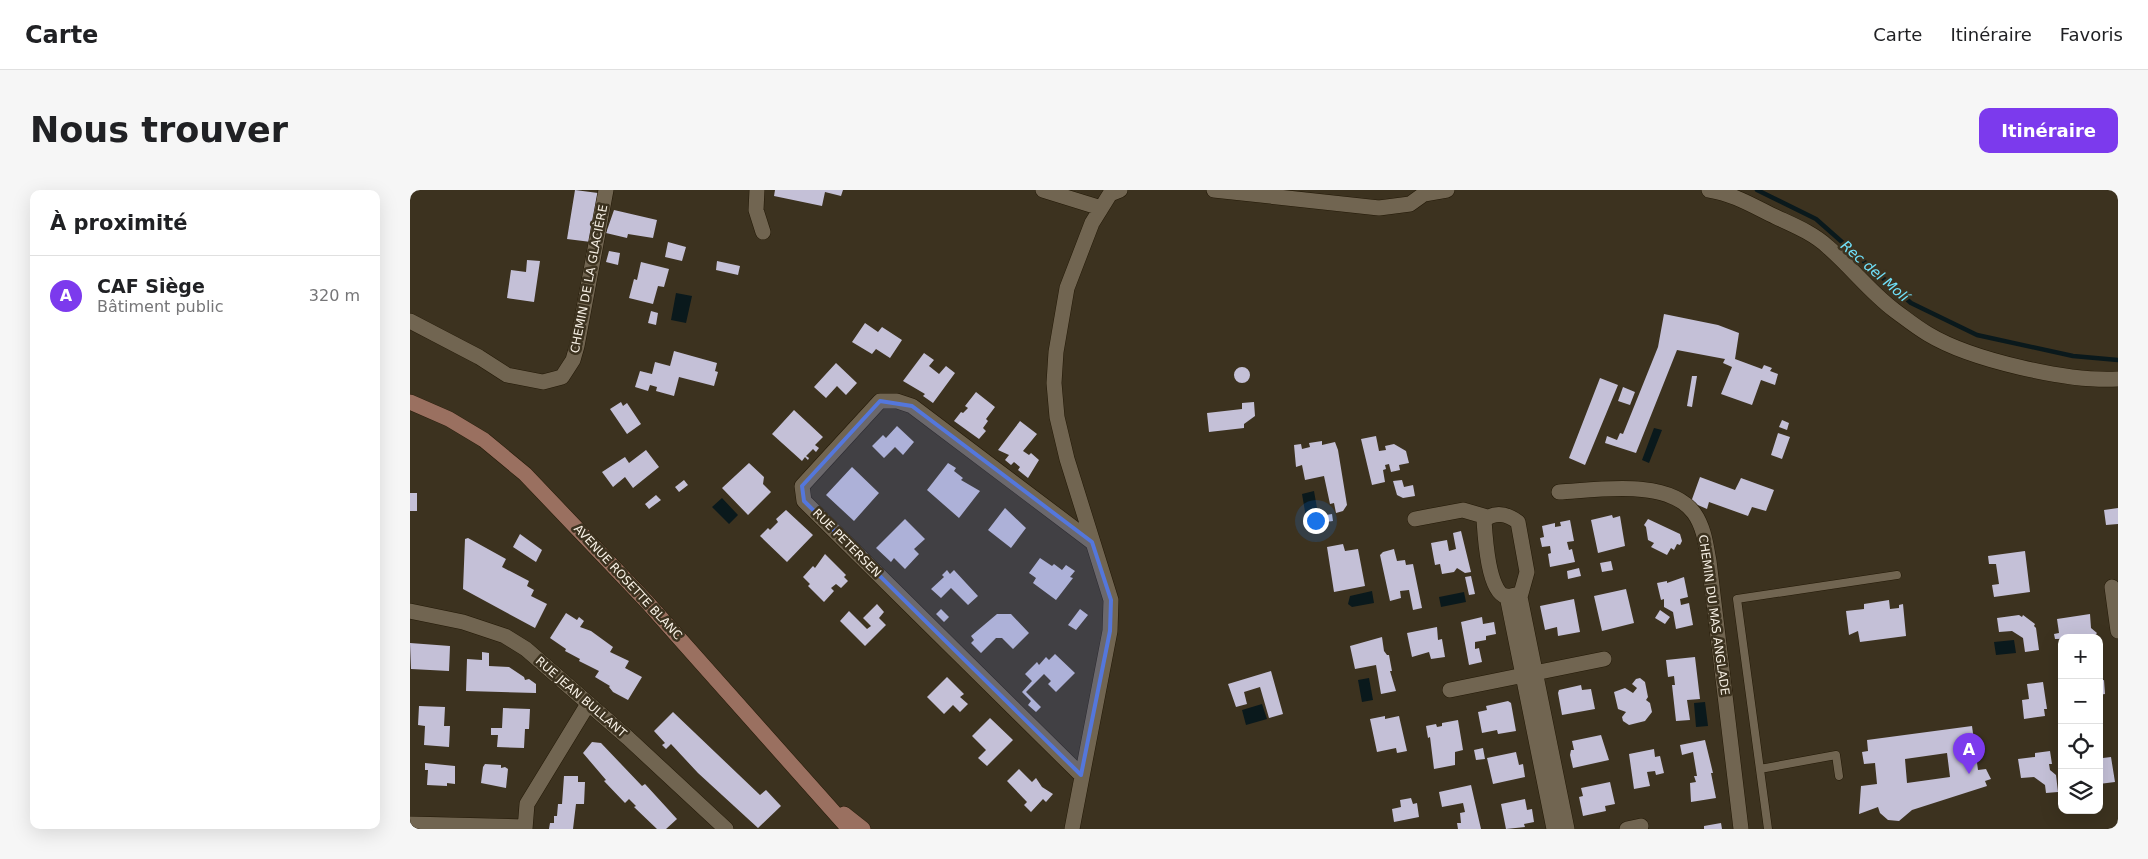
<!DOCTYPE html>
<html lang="fr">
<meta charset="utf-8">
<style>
body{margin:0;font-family:"DejaVu Sans",sans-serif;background:#f6f6f6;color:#202124}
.controls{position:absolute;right:15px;bottom:15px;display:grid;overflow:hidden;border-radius:10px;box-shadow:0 5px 20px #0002}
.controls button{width:45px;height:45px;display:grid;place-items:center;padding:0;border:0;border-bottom:1px solid #e0e0e0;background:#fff;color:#202124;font:25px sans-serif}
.you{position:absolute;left:905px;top:330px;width:18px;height:18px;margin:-12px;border:4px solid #fff;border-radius:50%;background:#1a73e8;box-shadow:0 0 0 8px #1a73e833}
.badge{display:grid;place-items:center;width:32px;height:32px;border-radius:50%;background:#7c3aed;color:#fff;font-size:16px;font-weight:700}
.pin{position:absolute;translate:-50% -41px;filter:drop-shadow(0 1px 2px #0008)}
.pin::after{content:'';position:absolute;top:26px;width:18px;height:15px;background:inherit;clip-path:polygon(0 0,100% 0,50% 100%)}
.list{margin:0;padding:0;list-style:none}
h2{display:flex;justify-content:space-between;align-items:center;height:65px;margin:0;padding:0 20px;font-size:21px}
h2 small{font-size:16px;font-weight:400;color:#757577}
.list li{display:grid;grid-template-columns:32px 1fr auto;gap:15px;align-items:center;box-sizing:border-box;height:80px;padding:0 20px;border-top:1px solid #e0e0e0}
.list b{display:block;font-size:19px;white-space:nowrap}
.list p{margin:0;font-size:16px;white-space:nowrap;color:#757577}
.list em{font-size:16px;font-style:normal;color:#757577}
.icon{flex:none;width:28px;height:28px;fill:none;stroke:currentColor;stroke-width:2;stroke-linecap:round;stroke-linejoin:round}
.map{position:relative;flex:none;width:1708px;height:639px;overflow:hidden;border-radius:10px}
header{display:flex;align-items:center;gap:30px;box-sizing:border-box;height:70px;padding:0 25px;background:#fff;border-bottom:1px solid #e0e0e0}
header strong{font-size:24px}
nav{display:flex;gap:28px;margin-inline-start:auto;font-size:18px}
.intro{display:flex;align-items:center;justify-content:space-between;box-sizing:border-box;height:120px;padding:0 30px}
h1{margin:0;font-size:35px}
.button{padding:12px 22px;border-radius:10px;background:#7c3aed;color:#fff;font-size:18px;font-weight:700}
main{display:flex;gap:30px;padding:0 30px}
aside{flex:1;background:#fff;border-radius:10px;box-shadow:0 5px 20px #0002}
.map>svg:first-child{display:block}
.water{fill:#0a191c}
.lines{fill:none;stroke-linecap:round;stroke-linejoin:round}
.stream{stroke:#0a191c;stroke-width:4.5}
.building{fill:#c4c0d7;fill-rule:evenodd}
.lane-casing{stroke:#231907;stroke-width:9}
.street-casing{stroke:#231907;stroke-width:16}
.secondary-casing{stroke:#231907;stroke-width:16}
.lane{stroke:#716551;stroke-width:8}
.street{stroke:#716551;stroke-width:15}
.secondary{stroke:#9a7060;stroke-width:15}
.marked{fill:#5477dc;fill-opacity:0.2;stroke:#5477dc;stroke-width:4;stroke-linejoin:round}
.labels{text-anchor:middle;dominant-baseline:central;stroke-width:5;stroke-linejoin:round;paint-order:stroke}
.street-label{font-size:12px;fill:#f8f1e6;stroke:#3c321f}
.water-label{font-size:14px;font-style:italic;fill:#70e2fc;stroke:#3c321f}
</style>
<header>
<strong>Carte</strong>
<nav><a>Carte</a><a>Itinéraire</a><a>Favoris</a></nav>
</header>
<div class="intro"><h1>Nous trouver</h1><a class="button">Itinéraire</a></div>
<main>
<aside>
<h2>À proximité<small></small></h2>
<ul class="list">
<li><span class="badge">A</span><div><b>CAF Siège</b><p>Bâtiment public</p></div><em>320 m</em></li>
</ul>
</aside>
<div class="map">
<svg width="1708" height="639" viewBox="0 0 1708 639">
<rect width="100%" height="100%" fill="#3c321f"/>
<path class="water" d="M266,103L282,106L276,133L261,130Z
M1244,238L1252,240L1239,273L1232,270Z
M904,301L908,324L896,327L892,304Z
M312,308L328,325L319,334L302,317Z
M962,401L964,413L942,417L938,414L940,406Z
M1054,402L1056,412L1031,417L1029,407Z
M1604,450L1606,463L1586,465L1584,452Z
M959,488L963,510L952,512L948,490Z
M1295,512L1298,536L1286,537L1284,513Z
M852,514L857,529L836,535L832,520Z"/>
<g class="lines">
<path class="stream" d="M1347,0L1406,29L1501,113L1567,145L1663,166L1708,170"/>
</g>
<path class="building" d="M165,0L188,3L181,52L157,49Z
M365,0H433L431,6L415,2L412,16L364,6Z
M204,20L247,30L243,48L218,44L217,48L196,43Z
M258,52L276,57L272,71L255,67Z
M199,61L210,63L208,75L196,72Z
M117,70L130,71L124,112L97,108L101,80L116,82Z
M307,71L330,76L328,85L306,80Z
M231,72L259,79L254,97L248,96L243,114L219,108L224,89L227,90Z
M241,121L248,123L246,135L238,133Z
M1254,124L1308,135L1329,143L1325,169L1352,179L1354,175L1362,178L1360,181L1368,184L1365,195L1351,190L1342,215L1311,204L1322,177L1313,173L1315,169L1267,160L1226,263L1195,253L1197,246L1207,250L1210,243L1213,244L1248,157Z
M455,133L468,142L472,137L492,150L480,168L466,159L462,164L442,152Z
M264,161L307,173L305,181L308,182L304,196L269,187L264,206L246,201L247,197L240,195L238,201L225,197L230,181L242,184L245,172L260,176Z
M514,163L524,170L519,176L529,184L536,176L545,183L523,213L513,206L515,204L493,191Z
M426,173L447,193L436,205L427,196L416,208L404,197Z
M824 185a8 8 0 1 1 16 0a8 8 0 1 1-16 0Z
M1282,186H1287L1282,217L1277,216Z
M1190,188L1208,195L1175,275L1159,268Z
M1213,197L1225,202L1220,215L1208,211Z
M566,202L585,217L576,229L578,231L573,238L576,241L569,249L544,231L551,222L553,223L558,218L555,216Z
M211,212L213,216L217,213L231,234L217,244L200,219Z
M844,212L845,226L834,234V238L799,242L797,223L832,219V213Z
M384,220L413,247L405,255L409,258L406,262L403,259L396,266L399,268L398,270L395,267L392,271L362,244Z
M1372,230L1379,233L1377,240L1369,237Z
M610,231L627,244L613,261L619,265L621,263L629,270L618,288L608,280L610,277L604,272L601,275L595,270L599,265L588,260Z
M487,236L504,252L493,265L485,257L474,268L462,256L473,245L476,248Z
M1368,243L1380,247L1372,269L1361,265Z
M966,246L969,261L976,260L975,256L984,254L996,261L999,273L989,275L990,280L981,282L979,274L975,275L976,279L973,280L975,292L962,295L951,249Z
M912,251V255L925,252L928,260L937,315L933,321L926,323L924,313L920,314L914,286L895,290L892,275L886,277L884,255L891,254L892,259L900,257L899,253Z
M236,260L249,277L223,298L215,287L203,297L192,282L215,267L219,273Z
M339,273L354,287L353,294L361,302L338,325L312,298Z
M538,273L546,278L544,281L553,288L551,290L570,301L549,328L517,300Z
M442,277L469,303L444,331L416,305Z
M1290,287L1325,300L1331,288L1364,300L1356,321L1342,317L1338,326L1299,312L1297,319L1281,312Z
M274,290L278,295L269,302L265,297Z
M992,290L994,297L1003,295L1005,306L993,308L987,305L983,291Z
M0,303H7V321H0Z
M246,305L251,310L239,319L235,314Z
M595,318L616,338L601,358L578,340Z
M1708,318V334L1696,335L1694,320Z
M376,320L403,345L377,372L350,346L358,338L360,340L368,332L366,329Z
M922,324L923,331L916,332L917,334L901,335L900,328Z
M1202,325L1203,328L1210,326L1215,356L1188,363L1181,330Z
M495,329L515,349L504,359L509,364L495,379L484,368L481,372L466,358Z
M1238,329L1270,344L1272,351L1270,355L1267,354L1264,360L1261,358L1257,365L1241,357L1244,353L1238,350L1236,337L1234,335Z
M1160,330L1164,351L1157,352L1159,360L1162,359L1165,372L1140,377L1138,364L1141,363L1140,356L1132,357L1130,348L1134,347L1132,336L1145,333V337L1151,336L1150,332Z
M1051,341L1061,382L1055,383L1047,378L1044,382L1032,384L1030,374L1025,375L1021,353L1037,350L1039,361L1046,359L1043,343Z
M110,344L132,360L126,372L103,357Z
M58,348L96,369L92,377L119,391L117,396L124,400L121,406L137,414L125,438L53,399L55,349Z
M933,354L935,361L948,359L955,396L924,402L917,357Z
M984,359L987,371L995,370L996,375L1003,374L1012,418L1003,420L999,400L990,401L991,408L980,411L970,365L973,362Z
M1615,361L1620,402L1584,407L1582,395L1589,394L1586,374H1579L1578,366Z
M415,364L436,385L434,387L438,391L431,398L426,394L421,398L424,401L414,412L398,396L400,394L393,387L403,376L405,378Z
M630,368L642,376L644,374L652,380L656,375L665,381L660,387L663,388L646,410L623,393L626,388L619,383Z
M1201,371L1203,380L1192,382L1190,373Z
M1169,378L1171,386L1158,389L1157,381Z
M537,380L540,384L544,380L568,406L558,415L541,398L531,408L521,399L534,387L532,385Z
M1061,386L1065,404L1059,405L1055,387Z
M1274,387L1278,407L1270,409L1271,415L1279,413L1283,435L1266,439L1263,422L1254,417V409L1251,410L1247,393L1257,391V393Z
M1216,399L1224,433L1192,441L1184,406Z
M1164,409L1170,442L1148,446L1147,437L1135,440L1130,416Z
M1479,410L1480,419L1489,418V415L1493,414L1496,446L1450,452L1448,441L1439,445L1436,421L1454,419V414Z
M467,414L474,422L469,428L476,435L455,456L430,431L439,421L457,439L461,436L453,428Z
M531,419L539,427L534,432L526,424Z
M670,419L678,425L666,440L658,435Z
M1250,420L1260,427L1255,434L1245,428Z
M156,423L167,430L169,427L174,431L170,437L181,441L203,457L200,462L219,471L215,478L232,487L218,510L203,502L199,497L200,496L185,487L189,481L169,471L170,469L155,461L156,459L140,448Z
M587,424H601L619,443L603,459L592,448H586L571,463L561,453L564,450L561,446Z
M1680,424L1681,438L1687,443L1683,448L1645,449L1644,444L1649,443L1647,429Z
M1609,425L1612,427L1613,425L1625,434L1624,436L1626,438L1629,460L1615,462L1613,448L1602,441L1589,442L1587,428Z
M1072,427L1073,434L1084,432L1086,444L1076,446V450L1065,452V459L1069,458L1072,472L1059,475L1051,432Z
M1027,437L1028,450L1032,449L1035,467L1021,469L1019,462L1002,467L997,443Z
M972,447L974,461L977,465H979L982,481H980L986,501L971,504L966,475L945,479L940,456Z
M0,453L40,456L39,481L1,479Z
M72,462L79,463V476L99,477L114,487L115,490L119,489L126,494V503L56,501L57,469L72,470Z
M645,464L665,483L646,502L638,494L641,491L634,484L616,502L631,517L626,522L618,515L621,511L612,502L622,491L615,484L627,472L629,475L636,467L639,470Z
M1285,467L1290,509L1277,510L1280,530L1266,531L1262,495H1265L1264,486L1258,487L1256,470Z
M861,481L873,524L859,528L850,497L834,502L837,514L826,517L818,494Z
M537,487L554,504L550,507L558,514L550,522L543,515L534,524L517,507Z
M1230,488L1235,492L1238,507L1236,510L1240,513L1242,522L1235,531L1219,535L1213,531L1212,527L1216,522L1208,519L1204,502L1215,498L1223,503L1227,498L1222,494L1226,489Z
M1694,490L1695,504L1689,505V491Z
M1633,492L1637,519H1634L1635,526L1614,529L1612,510L1619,509L1617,494Z
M1171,495L1172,500L1181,499L1185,519L1152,525L1148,503L1149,500Z
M1098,511L1101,513L1106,541L1088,544L1087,540L1072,543L1068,522L1077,520L1076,516Z
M9,516L35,517L34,536H40L39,557L14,555L15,536L8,535Z
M93,518L120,519L119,539H115L114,558L87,557L88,545H81V538H92Z
M263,522L350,605L356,600L371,616L348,638L288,583L261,554L256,559L252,555L255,553L244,541Z
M975,526V529L989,526L997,561L987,563L986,558L967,562L960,529Z
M580,528L603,550L577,576L568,568L576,560L562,546Z
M1048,530L1053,560L1045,562V575L1024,579L1020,547L1018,548L1016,536L1026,534L1027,537L1032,536V533Z
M1562,536L1568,580L1576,579L1581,589L1575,591L1577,596L1502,620L1489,631L1478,630L1470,623L1468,617L1449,624L1451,596L1467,594L1465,573L1454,574L1452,562L1458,561L1457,550ZM1537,563L1540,587L1497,593L1495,569Z
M1191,545L1199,570L1163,578L1160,565L1161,560H1164L1162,551Z
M1295,550L1303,583H1301L1306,608L1281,612L1280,593L1286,592L1284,586H1287L1283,562L1272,565L1270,555Z
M182,552L191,553L232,596L235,594L267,629L256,639H247L224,617L226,616L219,609L215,613L194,591L196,590L173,563Z
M1073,558L1075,569L1066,570L1064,560Z
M1244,559L1245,567L1250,566L1254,583L1246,585L1245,581L1237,582L1240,596L1224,599L1219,564Z
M1640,561L1642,574H1639L1640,580L1646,585L1648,602L1636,603L1635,595L1624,587L1611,588L1608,569L1625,567V563Z
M1106,562L1109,575L1113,574L1115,587L1083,594L1077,568Z
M1693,562V568L1701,567L1705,592L1689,594V563Z
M15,573L45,576V594L37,593V596L17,595L18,580H15Z
M75,574L91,575V578L95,577L98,579L96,598L71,593L73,577Z
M609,579L622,592L626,588L632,597L643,604L636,612L633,609L621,622L614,615L617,612L597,591Z
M154,586H168V592H175L174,614H166L163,639H139L140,633H144V626H147L148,614H152Z
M1200,592L1205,614L1195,616L1196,621L1173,626L1169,607L1173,606L1171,598Z
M1061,595L1071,639H1048L1047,633H1051L1050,623L1055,622L1053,613L1032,617L1029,602Z
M1001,608L1003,614L1007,613L1009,627L984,632L982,619L991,617L990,610Z
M1115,609L1117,620L1122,619L1124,632L1114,634L1115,637L1096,639L1091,614Z
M1311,633L1312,639H1294V636Z"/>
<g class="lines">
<g class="lane-casing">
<path id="lane" d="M1350,579L1426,565L1429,586
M1358,639L1327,409L1487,385"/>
</g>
<g class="street-casing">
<path id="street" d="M347,0L346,20L353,42
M633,0L691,18
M804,0L969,18L1000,14L1014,4L1016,0
M1299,0C1324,4 1343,16 1366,27C1383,35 1403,43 1418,57C1441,77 1460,102 1484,120C1495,128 1506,137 1518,144C1561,170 1658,192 1708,189
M1014,4L1037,0
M0,131L69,167L97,185L133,192L152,187L163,170L167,156L196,0
M1149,302C1187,300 1259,288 1284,323C1294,337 1296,355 1299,371L1331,639
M1005,329L1053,320L1077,327
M1702,397L1708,441
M1110,404C1106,405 1099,407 1095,406C1078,401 1075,345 1074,330C1086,321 1097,324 1108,332L1117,382L1110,407L1157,639
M1097,406L1144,639
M0,421L53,432L95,446L116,459L218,548L316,639
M1040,500L1194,469
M671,585L394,311L392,296L470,211H487L502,216L682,352
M0,634L115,637
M115,639L117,614L178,514
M662,639L700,441L701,410L657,269L647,227L644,193L646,162L657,98L682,33L700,4L710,0
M1217,639L1231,636"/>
</g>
<g class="secondary-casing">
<path id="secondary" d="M0,212L39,229L74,250L115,284L237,412L439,639
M434,624L453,639"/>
</g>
<use href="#lane" class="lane"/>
<use href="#street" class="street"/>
<use href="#secondary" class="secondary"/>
</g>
<path class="marked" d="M470,211L502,216L682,352L701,410L700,441L671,585L394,311L392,296Z"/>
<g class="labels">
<g class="street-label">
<text transform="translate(179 89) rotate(-79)">CHEMIN DE LA GLACIÈRE</text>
<text transform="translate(437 353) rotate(45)">RUE PETERSEN</text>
<text transform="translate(218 392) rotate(47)">AVENUE ROSETTE BLANC</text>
<text transform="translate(1304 425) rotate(82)">CHEMIN DU MAS ANGLADE</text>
<text transform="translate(171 507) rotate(41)">RUE JEAN BULLANT</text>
</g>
<g class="water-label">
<text transform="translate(1465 81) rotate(41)">Rec del Molí</text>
</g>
</g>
</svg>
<div class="controls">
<button>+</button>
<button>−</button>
<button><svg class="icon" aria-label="locate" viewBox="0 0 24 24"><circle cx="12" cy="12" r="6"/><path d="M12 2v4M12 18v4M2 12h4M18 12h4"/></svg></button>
<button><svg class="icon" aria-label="layers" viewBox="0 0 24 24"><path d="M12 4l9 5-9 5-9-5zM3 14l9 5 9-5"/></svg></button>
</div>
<div class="you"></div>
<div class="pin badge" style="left:1559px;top:584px">A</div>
</div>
</main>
